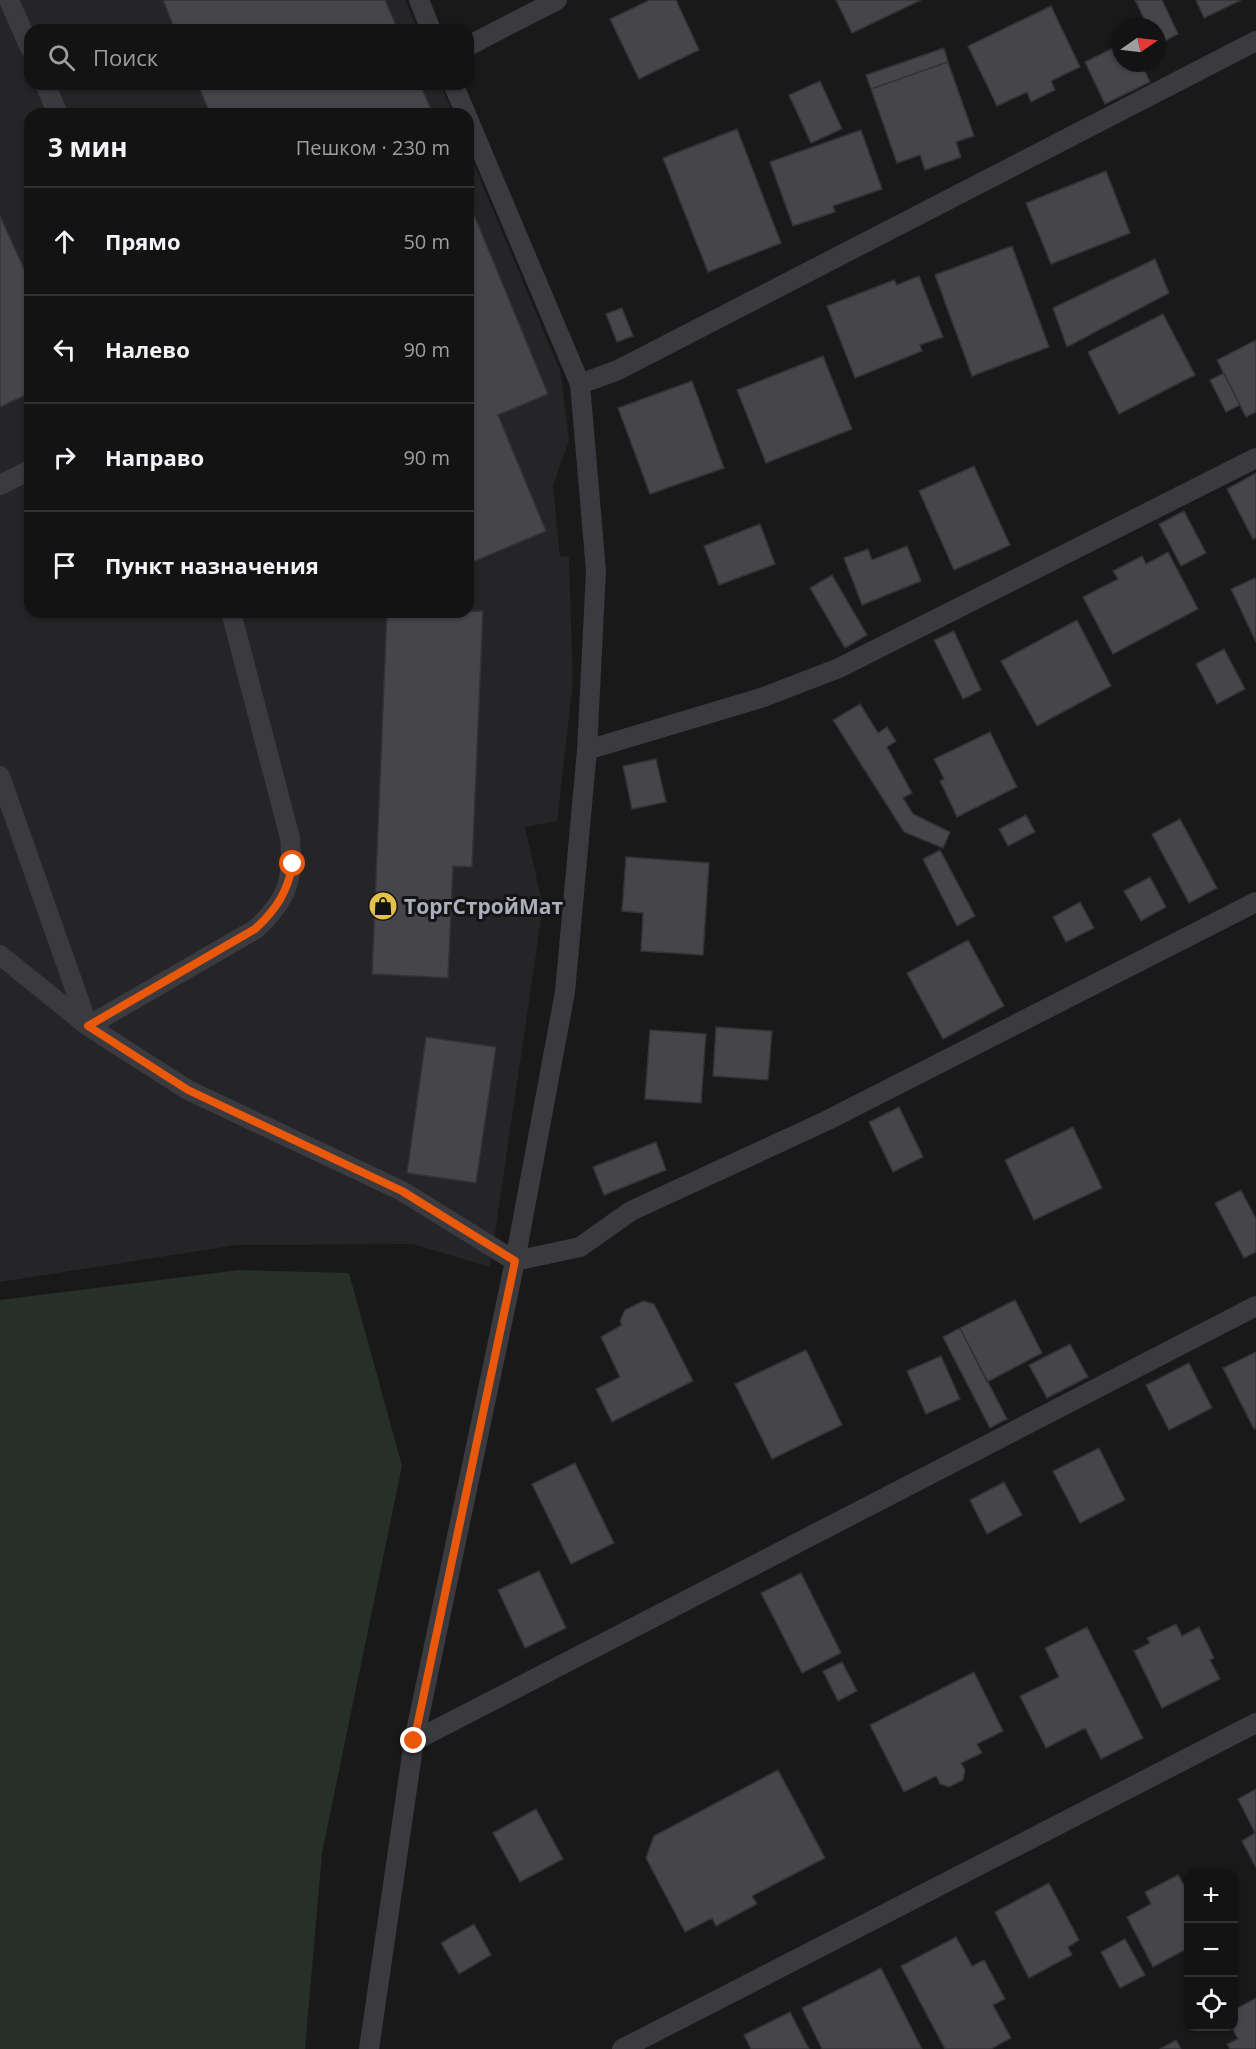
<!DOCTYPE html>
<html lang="ru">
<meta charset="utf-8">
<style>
body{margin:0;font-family:"Open Sans",sans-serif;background:#202022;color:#f1f3f6}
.controls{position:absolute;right:18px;bottom:18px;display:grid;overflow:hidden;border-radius:12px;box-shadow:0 2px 4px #0004}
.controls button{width:54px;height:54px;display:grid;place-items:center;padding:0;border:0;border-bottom:2px solid #323234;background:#131314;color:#f1f3f6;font:30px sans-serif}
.compass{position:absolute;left:1112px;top:18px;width:54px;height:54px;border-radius:50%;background:#131314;box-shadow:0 2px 4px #0004;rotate:76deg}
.stop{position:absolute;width:18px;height:18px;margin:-14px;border:4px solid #ea580c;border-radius:50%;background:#fff}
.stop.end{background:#ea580c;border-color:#fff;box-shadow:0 2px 6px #0008}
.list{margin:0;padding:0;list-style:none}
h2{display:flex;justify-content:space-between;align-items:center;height:78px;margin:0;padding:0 24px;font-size:26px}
h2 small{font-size:20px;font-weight:400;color:#9d9ea0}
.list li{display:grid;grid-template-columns:39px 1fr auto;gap:18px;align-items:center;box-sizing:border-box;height:108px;padding:0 24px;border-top:2px solid #323234}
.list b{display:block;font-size:22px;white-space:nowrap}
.list em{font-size:20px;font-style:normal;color:#9d9ea0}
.icon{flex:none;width:33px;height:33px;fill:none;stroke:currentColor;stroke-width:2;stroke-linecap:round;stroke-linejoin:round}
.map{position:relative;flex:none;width:1256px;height:2049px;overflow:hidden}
.search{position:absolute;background:#131314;box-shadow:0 2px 4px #0004;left:24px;top:24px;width:450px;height:66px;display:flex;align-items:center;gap:15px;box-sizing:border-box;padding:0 21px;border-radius:18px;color:#9d9ea0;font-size:22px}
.panel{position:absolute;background:#131314;box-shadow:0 2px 4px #0004;left:24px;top:108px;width:450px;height:510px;border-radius:18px}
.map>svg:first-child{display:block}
.built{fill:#252527}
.green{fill:#272f29}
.building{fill:#46464a;stroke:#333336;stroke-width:1.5}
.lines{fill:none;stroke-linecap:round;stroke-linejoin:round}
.lane{stroke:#3a3a3f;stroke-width:20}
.route{stroke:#ea580c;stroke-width:8}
.labels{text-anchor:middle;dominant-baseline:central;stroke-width:6;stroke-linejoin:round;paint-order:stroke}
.poi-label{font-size:21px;font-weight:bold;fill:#acaeb9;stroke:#141416;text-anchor:start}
</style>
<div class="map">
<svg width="1256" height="2049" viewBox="0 0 1256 2049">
<rect width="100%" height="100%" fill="#19191a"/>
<path class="built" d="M0,0H405L418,30H30V84H440L453,114H30V612H468V150L561,373L569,440L553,486L560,556L569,557L573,683L557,821L525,827L543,906L490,1267L412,1244L237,1245L0,1282Z"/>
<path class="green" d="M239,1270L349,1273L402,1466L322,1853L305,2049H0V1300Z"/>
<path class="building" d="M163,0H385L398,30H175Z
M650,0H676L699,50L639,79L610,19Z
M836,0H921L852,33Z
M1135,0H1162L1178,34L1157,45V27H1148Z
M1196,0H1241L1204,18Z
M1051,6L1080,67L1051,81L1055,90L1031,102L1027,92L997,106L968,46Z
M1121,44V63H1141L1150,82L1105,104L1085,62Z
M944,48L948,62L871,89L866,75Z
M948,62L974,136L956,142L961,157L925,170L920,155L897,163L871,89Z
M820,81L842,129L811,143L789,95Z
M198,84H420L433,114H210Z
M737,129L781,243L708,272L663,158Z
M861,130L882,189L833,206L835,212L793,226L770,162Z
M1106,171L1130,233L1051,264L1026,203Z
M468,200L548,394L498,415L546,531L468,564Z
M0,216L30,282V393L0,407Z
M1012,246L1049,347L972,376L935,275Z
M1155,259L1169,293L1067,347L1053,308Z
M919,276L943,337L920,345L922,351L855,378L827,306L894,280L897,285Z
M622,308L633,336L617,342L606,314Z
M1163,314L1195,375L1119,414L1088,352Z
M1256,340V412L1246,417L1217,360Z
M823,356L852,429L766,463L737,390Z
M1224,373L1240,405L1226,412L1210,380Z
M692,381L724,468L650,494L618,408Z
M974,466L1010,545L954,570L919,491Z
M1256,473V538L1253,539L1227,489Z
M1184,511L1206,553L1181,566L1159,524Z
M760,524L775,564L719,585L704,546Z
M907,546L921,581L862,605L844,558L868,549L872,560Z
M1168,552L1198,609L1113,654L1083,597L1118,579L1113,571L1142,556L1146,564Z
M832,575L867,635L845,648L810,588Z
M1255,578L1256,581V642L1231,589Z
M483,611L472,867L453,866L448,978L372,974L387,612Z
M1077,620L1111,686L1037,726L1001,661Z
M954,631L981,690L963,699L934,640Z
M1224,649L1245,689L1217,704L1196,664Z
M860,704L878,733L887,727L896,741L887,747L912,793L903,798L913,814L950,832L943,848L904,832L833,720Z
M990,732L1017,787L957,817L940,781L944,779L934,759Z
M656,759L666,802L632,809L623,766Z
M1026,815L1035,832L1008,846L999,829Z
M1180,819L1217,888L1189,903L1152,834Z
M940,850L975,916L957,926L923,859Z
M626,857L709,863L703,955L641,951L643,913L622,911Z
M1150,877L1166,907L1141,921L1124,891Z
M1080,902L1094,928L1066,942L1053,917Z
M968,940L1004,1006L943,1039L907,973Z
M716,1027L772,1031L768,1080L713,1076Z
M650,1030L706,1034L701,1103L645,1099Z
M426,1037L496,1047L476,1183L407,1173Z
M899,1107L923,1157L893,1172L869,1122Z
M1073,1127L1102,1188L1034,1220L1005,1160Z
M656,1142L666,1170L604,1195L593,1167Z
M1241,1190L1256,1219V1252L1244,1258L1215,1203Z
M1015,1300L1042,1353L987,1382L960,1328Z
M643,1301L654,1304L693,1381L612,1422L596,1389L620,1377L601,1337L622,1325L620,1321L625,1310Z
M960,1328L1007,1419L990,1428L943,1337Z
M1070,1344L1088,1377L1047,1398L1029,1365Z
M806,1350L842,1425L772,1459L735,1384Z
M1256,1352V1428L1254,1429L1223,1368Z
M941,1356L960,1399L926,1414L907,1371Z
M1189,1363L1212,1408L1169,1430L1146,1385Z
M1099,1448L1125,1500L1080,1523L1053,1471Z
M575,1463L614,1543L571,1564L532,1484Z
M1004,1482L1022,1515L987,1534L970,1500Z
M539,1571L566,1628L525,1648L498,1590Z
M801,1573L841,1653L802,1673L761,1593Z
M1176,1624L1182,1636L1199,1627L1214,1658L1210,1660L1220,1679L1162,1708L1134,1651L1150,1643L1147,1638Z
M1087,1627L1143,1738L1101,1759L1085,1728L1046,1748L1020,1696L1059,1677L1045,1648Z
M842,1662L857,1691L838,1701L823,1671Z
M974,1672L1003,1731L977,1744L982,1753L961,1763L965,1770L963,1780L949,1787L940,1784L936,1776L904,1792L870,1725Z
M778,1770L825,1858L752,1896L757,1904L716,1926L712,1918L685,1932L646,1858L654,1836Z
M1256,1789V1868L1242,1841L1255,1833L1238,1799Z
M536,1809L563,1859L520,1882L493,1833Z
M1178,1875L1185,1887L1188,1885V1948L1153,1967L1127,1917L1151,1904L1145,1892Z
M1049,1883L1079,1940L1068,1947L1072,1955L1029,1978L995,1912Z
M474,1924L491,1955L459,1974L441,1943Z
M956,1937L972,1966L984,1960L1005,1999L993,2005L1011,2038L991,2049H945L901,1966Z
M1125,1939L1145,1975L1120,1988L1101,1952Z
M881,1968L922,2049H822L802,2008Z
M1256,1998V2049H1230L1227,2044L1238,2039L1231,2026H1234V2010Z
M790,2012L809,2049H751L744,2035Z
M1176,2040L1181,2049H1160Z"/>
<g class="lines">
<path class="lane" d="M9,0L30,48
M419,0L431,30
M468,46L557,0
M45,84L58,114
M453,84L466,114
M580,384L618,370L1256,41
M0,485L30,470
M587,750L764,697L839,668L1256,458
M0,776L88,1026L256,929C287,900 294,880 290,838L231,612
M0,955L88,1026L188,1090L402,1191L515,1261L580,1247L631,1211L826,1121L1256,902
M414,1741L1256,1306
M369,2049L414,1741L515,1261L565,992L587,750L596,571L580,384L468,119
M622,2049L1256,1723"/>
</g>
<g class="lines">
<path class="route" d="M293,864C287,892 277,909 255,929L88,1026L188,1090L402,1191L515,1261L414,1741"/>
</g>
<defs>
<g id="shop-disc" transform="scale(1.5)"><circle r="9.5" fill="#e4c247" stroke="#141416"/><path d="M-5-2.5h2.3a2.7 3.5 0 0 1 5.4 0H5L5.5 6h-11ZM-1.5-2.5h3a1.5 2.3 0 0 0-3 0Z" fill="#111"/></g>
</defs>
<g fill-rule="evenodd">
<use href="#shop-disc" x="383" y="906"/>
</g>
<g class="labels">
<g class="poi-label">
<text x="404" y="906">ТоргСтройМат</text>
</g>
</g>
</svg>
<div class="controls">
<button>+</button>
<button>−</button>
<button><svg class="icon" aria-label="locate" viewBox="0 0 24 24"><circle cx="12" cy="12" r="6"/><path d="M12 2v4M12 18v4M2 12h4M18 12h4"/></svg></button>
</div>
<svg class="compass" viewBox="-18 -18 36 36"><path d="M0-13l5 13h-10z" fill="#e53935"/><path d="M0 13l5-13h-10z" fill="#9d9ea0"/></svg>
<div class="stop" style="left:293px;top:864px"></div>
<div class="stop end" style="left:414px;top:1741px"></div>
<div class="search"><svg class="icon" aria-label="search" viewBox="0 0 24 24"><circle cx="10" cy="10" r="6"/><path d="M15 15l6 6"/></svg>Поиск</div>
<section class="panel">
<h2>3 мин<small>Пешком · 230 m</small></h2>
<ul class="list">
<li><svg class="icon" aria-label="ahead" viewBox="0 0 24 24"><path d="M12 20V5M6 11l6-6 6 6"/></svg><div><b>Прямо</b></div><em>50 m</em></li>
<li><svg class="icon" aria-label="left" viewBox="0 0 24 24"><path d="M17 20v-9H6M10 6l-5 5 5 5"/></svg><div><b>Налево</b></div><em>90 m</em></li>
<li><svg class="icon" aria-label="right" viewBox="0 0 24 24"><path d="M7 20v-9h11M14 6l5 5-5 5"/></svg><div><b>Направо</b></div><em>90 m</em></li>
<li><svg class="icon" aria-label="arrive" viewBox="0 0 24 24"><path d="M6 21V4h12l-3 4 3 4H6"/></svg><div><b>Пункт назначения</b></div></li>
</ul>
</section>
</div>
